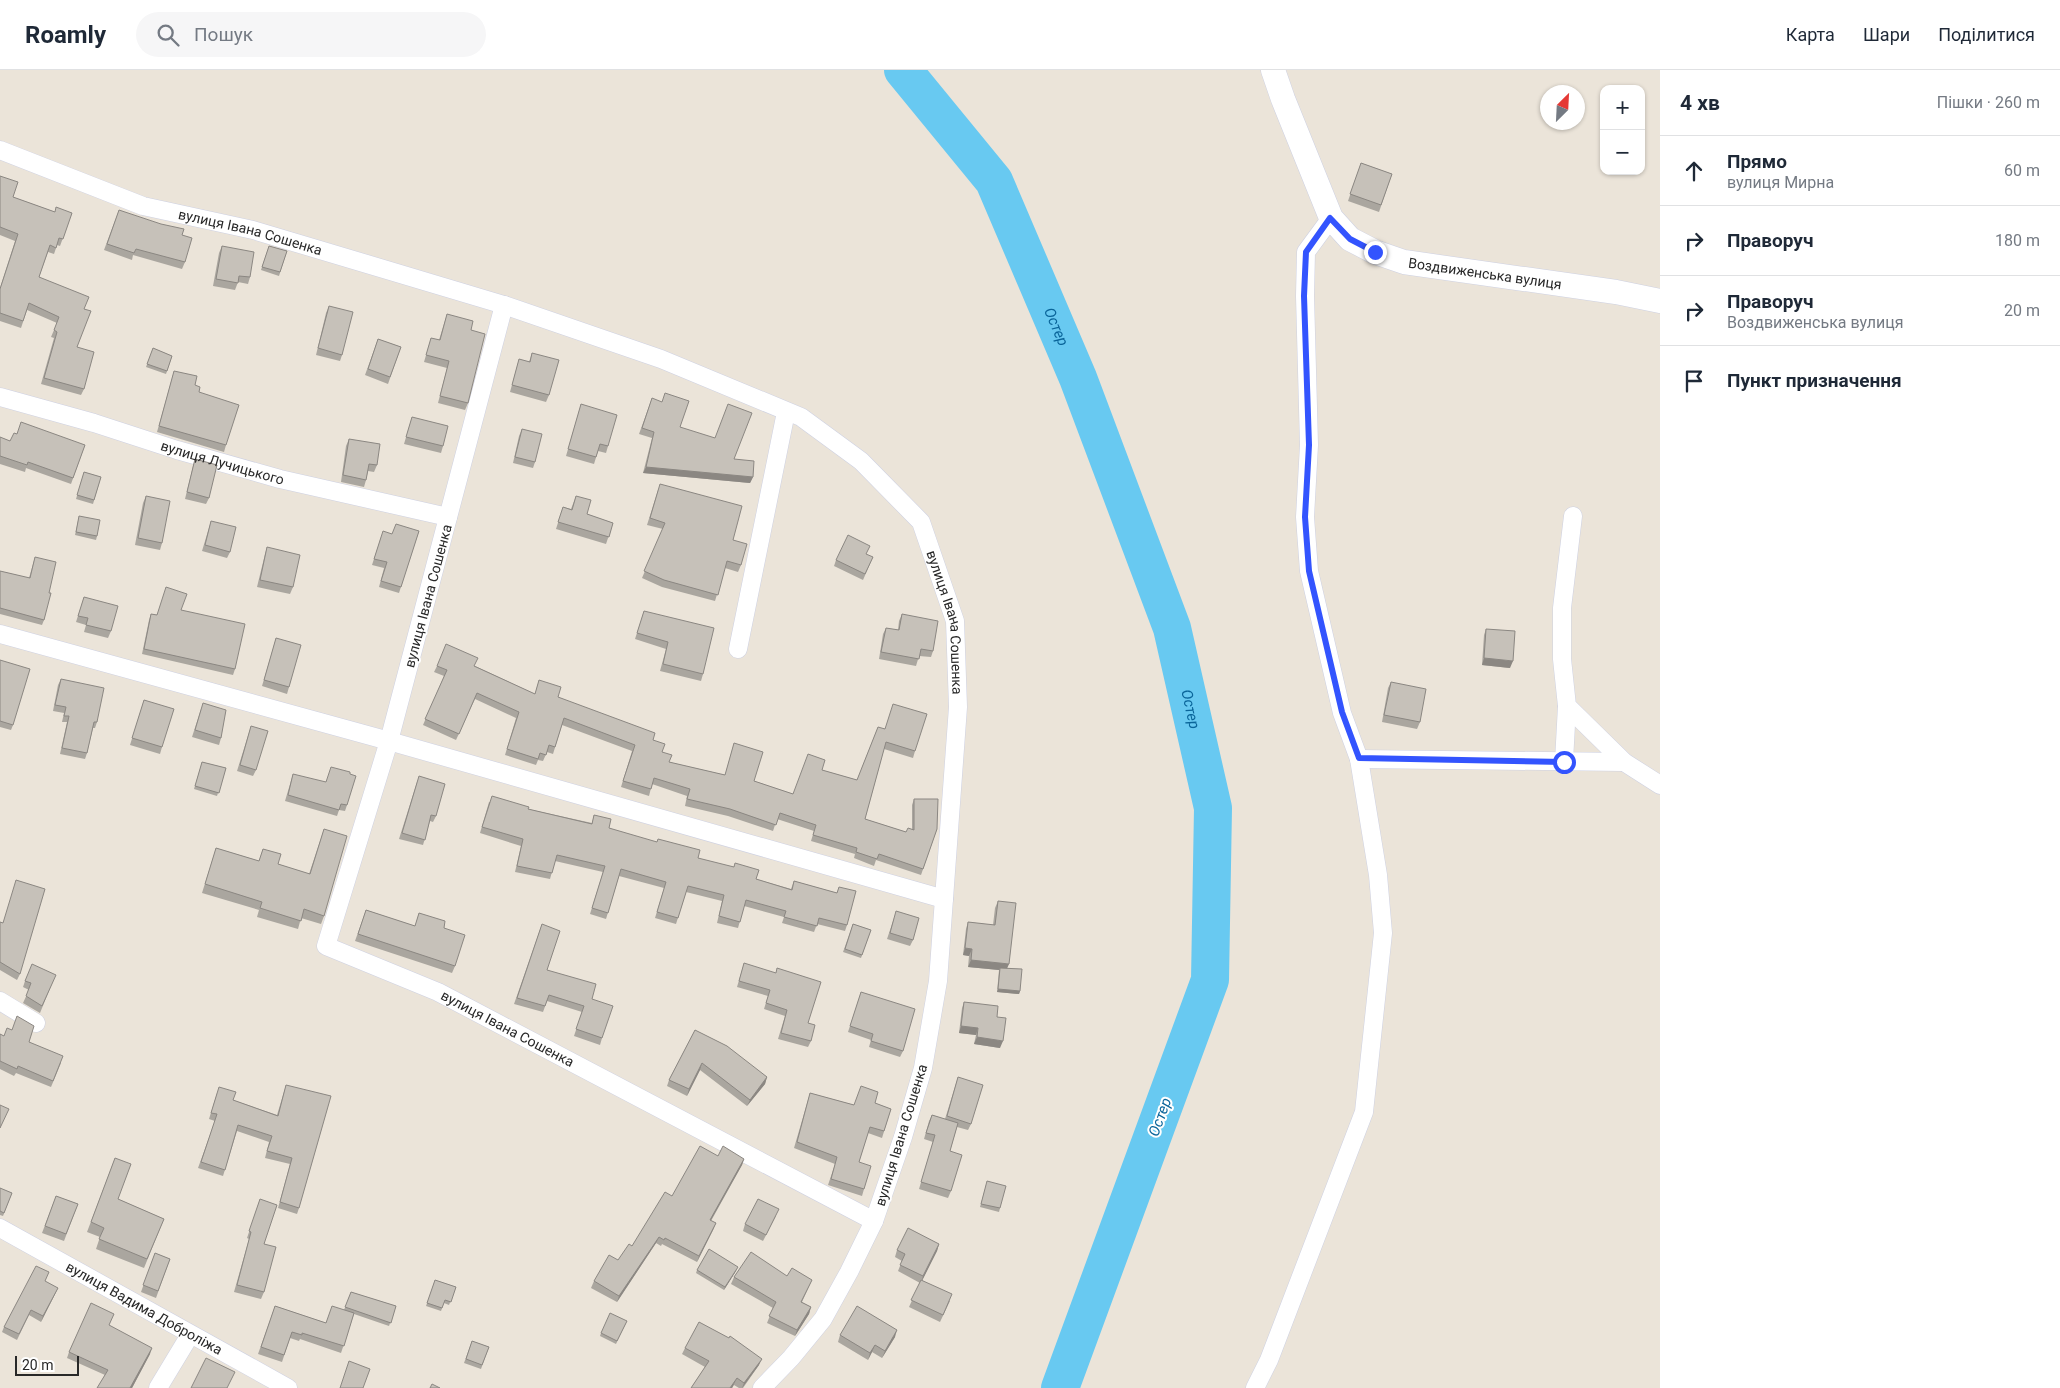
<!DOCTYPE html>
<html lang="uk">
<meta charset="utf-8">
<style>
body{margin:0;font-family:Roboto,sans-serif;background:#f6f6f7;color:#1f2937}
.controls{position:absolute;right:15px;top:15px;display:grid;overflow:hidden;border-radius:10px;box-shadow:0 1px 4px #0004}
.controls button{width:45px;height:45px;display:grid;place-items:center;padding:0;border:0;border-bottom:1px solid #e0e1e3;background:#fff;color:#1f2937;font:25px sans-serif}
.compass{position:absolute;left:1540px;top:15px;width:45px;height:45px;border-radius:50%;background:#fff;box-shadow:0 1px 4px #0004;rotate:24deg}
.scale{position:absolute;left:15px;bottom:12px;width:64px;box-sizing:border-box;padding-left:5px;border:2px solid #282828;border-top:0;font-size:14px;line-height:18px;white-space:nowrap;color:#282828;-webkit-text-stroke:4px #fff;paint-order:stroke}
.stop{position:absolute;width:15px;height:15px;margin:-11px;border:4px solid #3354fe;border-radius:50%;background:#fff}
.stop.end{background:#3354fe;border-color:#fff;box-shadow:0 1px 5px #0008}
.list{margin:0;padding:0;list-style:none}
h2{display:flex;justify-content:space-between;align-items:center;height:65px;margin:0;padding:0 20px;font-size:21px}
h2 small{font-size:16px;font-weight:400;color:#747a83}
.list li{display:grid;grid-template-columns:32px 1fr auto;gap:15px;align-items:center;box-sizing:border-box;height:70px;padding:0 20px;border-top:1px solid #e0e1e3}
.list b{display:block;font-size:19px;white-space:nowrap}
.list p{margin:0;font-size:16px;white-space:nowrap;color:#747a83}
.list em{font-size:16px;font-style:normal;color:#747a83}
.icon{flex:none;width:28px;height:28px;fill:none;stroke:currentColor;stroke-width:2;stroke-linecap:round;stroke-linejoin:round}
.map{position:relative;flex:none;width:1660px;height:1318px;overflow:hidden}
header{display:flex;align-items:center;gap:30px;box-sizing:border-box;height:70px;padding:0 25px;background:#fff;border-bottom:1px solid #e0e1e3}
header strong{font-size:24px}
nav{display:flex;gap:28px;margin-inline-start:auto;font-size:18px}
.search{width:350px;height:45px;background:#f6f6f7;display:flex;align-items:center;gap:12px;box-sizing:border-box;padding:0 18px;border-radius:28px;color:#747a83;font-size:19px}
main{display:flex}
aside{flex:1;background:#fff}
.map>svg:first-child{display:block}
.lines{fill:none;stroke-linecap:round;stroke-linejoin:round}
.river{stroke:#68c9f1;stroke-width:38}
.street-casing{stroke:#ced1e2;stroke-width:19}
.secondary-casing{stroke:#ced1e2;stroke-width:25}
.street{stroke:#fff;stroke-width:18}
.secondary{stroke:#fff;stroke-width:24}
.wall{fill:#aaa69f}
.shaded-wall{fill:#8b8782}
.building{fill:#c6c1b9;stroke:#8b8782}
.route{stroke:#3354fe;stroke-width:6}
.labels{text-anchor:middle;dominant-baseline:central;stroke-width:4;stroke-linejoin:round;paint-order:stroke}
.street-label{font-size:14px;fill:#282828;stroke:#fff}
.water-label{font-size:15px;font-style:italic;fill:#0a659a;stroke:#fff}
</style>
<header>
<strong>Roamly</strong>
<div class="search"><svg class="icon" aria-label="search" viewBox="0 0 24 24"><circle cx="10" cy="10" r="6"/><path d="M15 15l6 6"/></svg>Пошук</div>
<nav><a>Карта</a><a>Шари</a><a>Поділитися</a></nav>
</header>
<main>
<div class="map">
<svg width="1660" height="1318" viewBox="0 0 1660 1318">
<rect width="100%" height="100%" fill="#ebe4d9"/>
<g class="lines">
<path class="river" id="s1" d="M903,0L994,111L1078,308L1172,558L1213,738L1210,910L1060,1318"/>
<g class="street-casing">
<g id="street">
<path id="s2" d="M0,80L143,136L253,160L504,235L661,289L801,347L861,391L921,452L955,551L958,637L938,911L923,998L903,1067L874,1151L849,1202L823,1249L791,1288L762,1318"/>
<path id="s3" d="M504,235L389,671L326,876L438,922L874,1151"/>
<path id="s4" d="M0,327L94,353L177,380L280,409L448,447"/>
<path d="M1573,446L1562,538V589L1567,636L1624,692L1660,715"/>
<path d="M0,564L389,671L944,829"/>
<path d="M738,579L786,342"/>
<path d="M1359,689L1624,692"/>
<path d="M1564,691L1567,636"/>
<path d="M0,931L36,953"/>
<path id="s5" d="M0,1158L288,1318"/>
<path d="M158,1318L190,1265"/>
<path d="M1255,1318L1269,1290L1364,1042L1383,863L1378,805L1359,689L1342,643L1309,501L1305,447L1309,375L1305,226L1306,182L1331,148"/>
</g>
</g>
<g class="secondary-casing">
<g id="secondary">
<path id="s6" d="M1273,0L1283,29L1331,148L1350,169L1375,182L1404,192L1616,222L1660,231"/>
</g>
</g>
<use href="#street" class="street"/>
<use href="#secondary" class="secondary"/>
</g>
<path class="wall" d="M1361,93L1392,104L1379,142L1348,131Z
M0,106L13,127L55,142L72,143L60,176L57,175L54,184L48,182L39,207L84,239L77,277L84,319L81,325L41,314L54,268L51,267L57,253L27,240L21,258L0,251V218L15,171L0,165Z
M119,140L182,165L185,192L182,199L133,185L132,190L104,180Z
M222,176L250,207L248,214L238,212L235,220L213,216L219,183Z
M269,176L287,181L279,206L261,200Z
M329,236L342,285L340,291L316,285L326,243Z
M447,244L471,260L468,333L465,340L438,333L447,298L424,292L431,268L439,270Z
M378,269L401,277L388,314L365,305Z
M153,278L172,286L166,304L146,297Z
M532,283L549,325L546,332L510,322L519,289L529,292Z
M174,301L199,322L226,375L224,382L157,362Z
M652,328L680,357L734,389L753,407L750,413L643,403L652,368L639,364Z
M581,334L608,376L606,383L598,381L594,394L566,386Z
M412,347L443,376L441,383L404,374Z
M522,359L535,392L533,398L513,393L519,366Z
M17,364L85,375L71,414L26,398L25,402L0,394V367L10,371Z
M349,369L377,395L374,402L368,401L366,410L364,417L341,412L346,376Z
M195,389L209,428L206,434L185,429L193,396Z
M84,402L101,407L93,434L76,429Z
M658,420L733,470L741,495L738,502L725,498L715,531L662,517L642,508L663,459L647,455Z
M146,426L162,473L160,480L135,475L143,433Z
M576,426L587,444L613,453L606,474L556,459L563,437L571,439Z
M79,446L97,466L96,470L75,465Z
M211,451L230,482L227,488L202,481Z
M419,461L399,523L379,517L384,498L372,495L381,467L392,464Z
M267,477L293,517L290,524L257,517L265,484Z
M35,487L49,523L44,550L42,555L0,544V501L29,508Z
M873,487L863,510L834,496L836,490Z
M84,527L111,561L108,568L84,562L86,555L76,552Z
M181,540L235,599L233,605L142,584L149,550L151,544L156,545Z
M644,541L703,604L701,611L660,601L666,579L635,569Z
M902,544L933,581L931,587L919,586L916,596L879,589L883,564L886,558L898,560L899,551Z
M1486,559L1510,598L1482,595L1484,565Z
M276,568L289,617L287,624L262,616Z
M0,590L13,655L11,660L0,657Z
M437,596H475L535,624L539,610L558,627L653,670L669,692L725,705L734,673L754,711L793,724L822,700L857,710L878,657L915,681L913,688L884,679L865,749L906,762L912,759V735L914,729L937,759L921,805L876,790L874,796L854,788L855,784L811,771L814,761L777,749L773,761L728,746L685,736L687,726L652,714L649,726L621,717L632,681L562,655L553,684L547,682L543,691L538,690L536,695L505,685L516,648L475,629L456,670L423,655L444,606L434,602Z
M61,609L97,652L95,658H93L87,683L85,689L60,684L67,652H62L64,643L53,641L58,615Z
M1391,612L1420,652L1417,659L1382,652L1388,618Z
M144,630L162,677L160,684L130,675Z
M201,639L221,668L219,675L192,667Z
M251,656L256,700L253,706L237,701Z
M202,692L226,698L217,726L194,719Z
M293,704L347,735L345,741L339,740L337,746L285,731Z
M417,712L436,746L433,752L430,751L423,775L399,769Z
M489,732L528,739L592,753L594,745L609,758L698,788L756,809L791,819L794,811L837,823L839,817L847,855L845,861L817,854L814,862L782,853L784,847L744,836L738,858L717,853L722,831L686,822L676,854L655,848L664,818L619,806L606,849L590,844L603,802L555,791L550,809L515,802L521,776L480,763Z
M324,759V846L321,854L301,848L298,859L257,847L259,840L202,823L216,778L259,791L263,779L278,794L309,804Z
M998,831L1007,898L1020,921L1019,924L997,922L999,900L968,897L969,886L963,885L966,859L968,852L993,855L995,838Z
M366,840L415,856L419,843L444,858L455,896L452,903L355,871Z
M894,848L913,870L910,876L887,869Z
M0,852L20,904L17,910L0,900Z
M542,854L547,900L592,929L602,968L600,975L574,966L582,942L547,931L543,942L514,934Z
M853,854L871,860L861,888L843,882Z
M744,893L808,953L811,971L808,977L778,969L785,946L764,939L768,926L737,917Z
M25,911H53L40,943L23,933L29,920L23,917Z
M861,922L903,981L900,987L869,977L871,970L848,962Z
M964,932L997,947L1000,978L974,974L976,965L959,963L962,938Z
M695,960L767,1007L765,1014L747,1036L700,1000L687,1026L667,1016L669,1010Z
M0,964L4,966L29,972L61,993L51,1017L16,1003L14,1006L0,999Z
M958,1007L971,1054L968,1060L957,1057L950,1081L951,1121L948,1128L919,1119L933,1072L924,1069L929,1051L932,1045L945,1049Z
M286,1015L299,1138L297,1144L278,1138L290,1094L265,1088L269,1072L237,1061L223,1106L198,1098L215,1051L209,1049L217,1023L233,1030L277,1045Z
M810,1023L854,1035L875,1033L891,1039L882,1068L868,1063L859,1092L864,1119L862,1126L828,1115L835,1094L794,1078Z
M718,1086L744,1089L742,1095L711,1151L716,1153L713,1160L697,1192L662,1174L661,1176L656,1173L617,1232L591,1218L594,1211L618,1190L632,1176L672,1126Z
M115,1088L118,1129L164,1149L144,1198L96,1179L100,1167L87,1162Z
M986,1115L1000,1138L999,1142L980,1137Z
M0,1118L12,1123L3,1146L0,1145Z
M56,1126L78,1134L64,1171L42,1163Z
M260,1129L264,1174V1222L261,1229L234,1222L249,1169L247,1168Z
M776,1146L763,1171L743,1161L745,1154Z
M939,1174L937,1181L922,1210L950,1231L940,1252L909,1237L920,1213L898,1201L902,1191L895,1187L897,1180Z
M155,1183L170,1189L156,1228L141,1222Z
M697,1200L736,1201L724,1220L696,1203Z
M787,1206L812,1210L802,1232L811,1237L809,1244L795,1266L767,1253L773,1238L731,1214L734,1207Z
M435,1210L456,1217L449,1235L444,1233L441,1241L426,1236Z
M45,1212L58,1218L41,1252L29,1245L17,1270L2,1262L4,1257Z
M351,1222L396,1236L389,1256L354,1244L341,1283L300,1269L299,1271L290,1268L282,1292L258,1284L275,1236L326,1253L344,1240Z
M627,1251L616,1274L600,1266L601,1263Z
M110,1256L150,1284L132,1318H97L105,1305L67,1288L69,1282Z
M840,1265L895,1267L882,1288L872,1282L868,1290L838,1272Z
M472,1271L489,1277L481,1299L464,1293Z
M685,1278L759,1295L743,1318H739L734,1315L732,1318H691L705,1297L682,1284Z"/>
<path class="shaded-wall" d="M646,397L753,407L750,413L643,403Z
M1484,588L1513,591L1510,598L1482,595Z
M965,878L972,879L969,886L963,885Z
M971,890L1009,894L1006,901L1000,898L999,900L968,897Z
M998,919L1020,921L1019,924L997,922Z
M961,956L978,958L976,965L959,963Z
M977,967L1003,971L1000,978L974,974Z
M702,993L700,1000L687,1026L689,1019Z
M767,1007L765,1014L747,1036L750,1030Z
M744,1089L742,1095L707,1157L710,1150Z
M716,1153L713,1160L697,1192L699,1186Z
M659,1167L656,1173L617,1232L619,1226Z
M939,1174L937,1181L921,1213L923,1206Z
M738,1197L736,1201L724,1220L725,1217Z
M58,1218L41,1252L43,1246Z
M811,1237L809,1244L795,1266L797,1260Z
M897,1260L895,1267L882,1288L885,1281Z
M875,1275L872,1282L868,1290L870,1283Z
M152,1278L150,1284L132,1318H130Z
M762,1289L759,1295L742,1318L744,1313Z
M737,1308L732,1318H730Z"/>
<path class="building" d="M1361,93L1392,104L1381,135L1350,124Z
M0,106L18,112L13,127L55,142L56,137L72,143L63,169L59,168L56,178L50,175L39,207L89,227L84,239L91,241L77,277L94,282L84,319L44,308L57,262L54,260L59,247L29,233L23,251L0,243V219L18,164L0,157Z
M119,140L161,154L184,159L182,165L192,168L185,192L136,179L134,183L107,174Z
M222,176L254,182L250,207L239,206L238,213L216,209Z
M269,176L287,181L280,202L262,197Z
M329,236L353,242L342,285L318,278Z
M447,244L473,251L471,260L485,264L468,333L440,326L449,291L426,285L431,268L440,270Z
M378,269L401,277L390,307L368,299Z
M153,278L172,286L167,301L147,294Z
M532,283L559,290L549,325L512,315L519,289L530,292Z
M174,301L197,306L195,315L200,317L199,322L239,335L226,375L159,356Z
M665,323L689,331L680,357L715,368L728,334L752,343L734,389L754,391L753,407L646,397L654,362L642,358L652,328L662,332Z
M581,334L617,345L608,376L600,374L596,387L568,379Z
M412,347L448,356L443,376L406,367Z
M21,352L85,375L73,408L28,392L27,395L0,386V367L10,371L14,363L17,364Z
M522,359L542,364L535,392L515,387Z
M349,369L380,374L377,395L369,394L366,410L343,405Z
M195,389L217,395L209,428L187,422Z
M84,402L101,407L94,430L77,425Z
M660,414L742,436L733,470L747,474L741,495L727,491L718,525L664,510L644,501L665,453L650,448Z
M146,426L170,431L162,473L138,468Z
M576,426L591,430L587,444L613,453L609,467L558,452L563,437L572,440Z
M79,446L100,450L97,466L76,462Z
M211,451L236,457L230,482L205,475Z
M396,454L419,461L401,517L381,511L387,492L374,489L383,461L392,464Z
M848,465L870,476L866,484L873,487L865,504L836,490Z
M267,477L300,485L293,517L260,510Z
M35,487L56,492L49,523H51L44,550L0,538V501L30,508Z
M166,517L187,524L181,540L245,554L235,599L144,579L151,544L157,545Z
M84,527L118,536L111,561L86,555L88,548L78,546Z
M644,541L714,558L703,604L663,594L668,572L637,563Z
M902,544L938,551L933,581L921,579L919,589L881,582L886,558L899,560Z
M1486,559L1515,561L1513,591L1484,588Z
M276,568L301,575L289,617L264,610Z
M446,574L478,588L474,596L535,624L539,610L561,617L558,627L655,663L653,670L665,674L662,682L672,685L669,692L725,705L734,673L763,682L754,711L793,724L808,684L825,690L822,700L857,710L878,657L885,659L893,634L927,644L915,681L886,672L865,749L906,762L908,758L914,760V729H938L937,759L923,799L879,784L877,789L856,782L857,778L813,765L816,755L780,743L776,755L730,739L687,729L690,719L654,708L651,719L623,711L635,675L564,648L555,677L549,675L546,685L540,683L538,689L507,679L519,642L477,623L459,664L425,649L447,600L437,596Z
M0,590L30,599L13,655L0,651Z
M61,609L104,618L97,652H94L87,683L62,678L69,646H64L66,637L55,635Z
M1391,612L1426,619L1420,652L1384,645Z
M144,630L174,639L162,677L132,668Z
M203,633L226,640L221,668L195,660Z
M251,656L268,661L256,700L240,695Z
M202,692L226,698L219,723L195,716Z
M331,697L350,702V704L356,706L347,735L341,734L339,740L288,725L293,704L326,712Z
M419,706L445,714L436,746L431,745L425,770L402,763Z
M492,726L529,737L528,739L592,754L594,745L611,749L609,758L657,772L658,769L700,780L698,788L734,797L735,793L759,800L756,809L792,820L794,811L837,823L839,817L856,821L847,855L819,848L817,856L784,847L786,841L746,830L740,852L719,846L724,825L688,816L678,848L657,842L666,812L621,799L608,843L592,838L605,796L557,785L552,803L517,796L523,769L482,757Z
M324,759L347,766L324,846L304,839L301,851L260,838L262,832L205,814L216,778L259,791L263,779L281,784L278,794L310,804Z
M16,810L45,819L20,904L0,892V852L3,853Z
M998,831L1016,833L1009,894L971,890L972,879L965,878L968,852L995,855Z
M366,840L415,856L419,843L445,851L444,858L465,865L455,896L358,864Z
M896,841L919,848L913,870L890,863Z
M542,854L560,861L547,900L596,914L592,929L613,936L602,968L576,959L584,936L549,925L545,936L517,928Z
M853,854L871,860L862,885L845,879Z
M744,893L776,903L777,898L821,912L808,953L815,955L811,971L781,963L787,940L766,933L770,920L739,911Z
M32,894L56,905L42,936L26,926L31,913L25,911Z
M1000,898L1022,899L1020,921L998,919Z
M861,922L915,939L903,981L871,971L873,964L850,956Z
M964,932L998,936L997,947L1006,948L1003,971L977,967L978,958L961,956Z
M17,946L34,956L29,972L63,986L53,1011L18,996L17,999L0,991V964L4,966L7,958L12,960Z
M695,960L727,976L767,1007L750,1030L702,993L689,1019L669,1010Z
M958,1007L983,1015L971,1054L947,1046Z
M286,1015L331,1026L299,1138L280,1132L292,1088L267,1081L272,1066L238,1055L225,1100L201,1092L217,1044L211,1043L219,1017L236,1022L233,1030L278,1046Z
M861,1016L878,1022L875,1033L891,1039L884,1061L870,1057L859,1092L871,1096L864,1119L831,1109L837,1087L797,1072L810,1023L854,1035Z
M0,1035L9,1039L0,1058Z
M932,1045L958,1053L950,1081L962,1085L951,1121L921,1112L935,1065L926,1063Z
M700,1076L718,1086L723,1076L744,1089L710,1150L716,1153L699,1186L665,1168L664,1170L659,1167L619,1226L594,1211L609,1185L618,1190L629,1174L632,1176L665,1122L672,1126Z
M115,1088L131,1094L118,1129L164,1149L147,1189L99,1169L104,1158L91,1152Z
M987,1111L1006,1116L1000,1138L981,1134Z
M0,1118L12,1123L4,1143L0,1141Z
M56,1126L78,1134L66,1164L45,1156Z
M260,1129L277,1135L264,1174L276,1177L264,1222L237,1215L251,1162L249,1161Z
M758,1129L779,1139L766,1165L745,1154Z
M908,1158L939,1174L923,1206L900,1195L905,1184L897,1180Z
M709,1179L738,1197L725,1217L697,1200Z
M751,1182L787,1206L792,1198L812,1210L801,1232L811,1237L797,1260L769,1246L776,1232L734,1207Z
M155,1183L170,1189L158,1221L143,1215Z
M36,1196L49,1202L45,1211L58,1218L43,1246L31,1240L19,1264L4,1257Z
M435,1210L456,1217L451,1232L445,1230L442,1238L427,1233Z
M921,1210L952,1224L943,1245L911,1230Z
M351,1222L396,1236L391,1253L345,1237Z
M91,1233L114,1244L109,1255L152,1278L130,1318H97L108,1300L69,1282Z
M275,1236L326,1253L332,1236L354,1243L344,1276L302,1263V1265L292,1262L284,1285L261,1277Z
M857,1236L897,1260L885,1281L875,1275L870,1283L840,1265Z
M610,1243L627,1251L617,1271L601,1263Z
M699,1252L729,1268L730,1266L762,1289L744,1313L737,1308L730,1318H691L709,1291L685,1278Z
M472,1271L489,1277L482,1295L466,1289Z
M206,1288L235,1302L227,1318H191Z
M349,1291L370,1299L363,1318H340Z
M432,1314L440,1318H430Z"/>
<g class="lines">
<path class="route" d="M1375,182L1350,169L1330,148L1306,182L1304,226L1309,375L1305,447L1309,501L1342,642L1359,688L1564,692"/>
</g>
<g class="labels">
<g class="street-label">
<text stroke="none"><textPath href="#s2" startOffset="264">вулиця Івана Сошенка</textPath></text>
<text stroke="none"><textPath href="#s6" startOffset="328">Воздвиженська вулиця</textPath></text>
<text stroke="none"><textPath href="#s4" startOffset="232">вулиця Лучицького</textPath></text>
<text transform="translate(428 526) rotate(-75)">вулиця Івана Сошенка</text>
<text stroke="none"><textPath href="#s2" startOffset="1110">вулиця Івана Сошенка</textPath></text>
<text stroke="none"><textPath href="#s3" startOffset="865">вулиця Івана Сошенка</textPath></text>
<text transform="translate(901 1065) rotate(-73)">вулиця Івана Сошенка</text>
<text stroke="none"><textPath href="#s5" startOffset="165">вулиця Вадима Доброліжа</textPath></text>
</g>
<g class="water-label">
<text stroke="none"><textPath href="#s1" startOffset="302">Остер</textPath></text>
<text stroke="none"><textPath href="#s1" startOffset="708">Остер</textPath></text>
<text transform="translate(1160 1047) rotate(-70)">Остер</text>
</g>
</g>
</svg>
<div class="controls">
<button>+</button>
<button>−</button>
</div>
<svg class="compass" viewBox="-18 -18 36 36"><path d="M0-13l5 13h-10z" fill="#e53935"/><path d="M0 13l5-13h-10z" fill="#747a83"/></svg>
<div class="scale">20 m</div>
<div class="stop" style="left:1564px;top:692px"></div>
<div class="stop end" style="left:1375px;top:182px"></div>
</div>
<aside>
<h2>4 хв<small>Пішки · 260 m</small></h2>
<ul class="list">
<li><svg class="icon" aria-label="ahead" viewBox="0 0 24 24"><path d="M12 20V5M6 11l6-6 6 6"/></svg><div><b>Прямо</b><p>вулиця Мирна</p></div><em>60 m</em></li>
<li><svg class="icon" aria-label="right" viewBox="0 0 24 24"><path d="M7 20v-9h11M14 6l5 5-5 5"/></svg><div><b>Праворуч</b></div><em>180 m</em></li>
<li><svg class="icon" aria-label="right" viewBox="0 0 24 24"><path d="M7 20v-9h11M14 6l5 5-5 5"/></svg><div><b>Праворуч</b><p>Воздвиженська вулиця</p></div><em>20 m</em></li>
<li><svg class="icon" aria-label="arrive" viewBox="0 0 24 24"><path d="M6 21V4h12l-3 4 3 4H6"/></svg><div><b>Пункт призначення</b></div></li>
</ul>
</aside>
</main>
